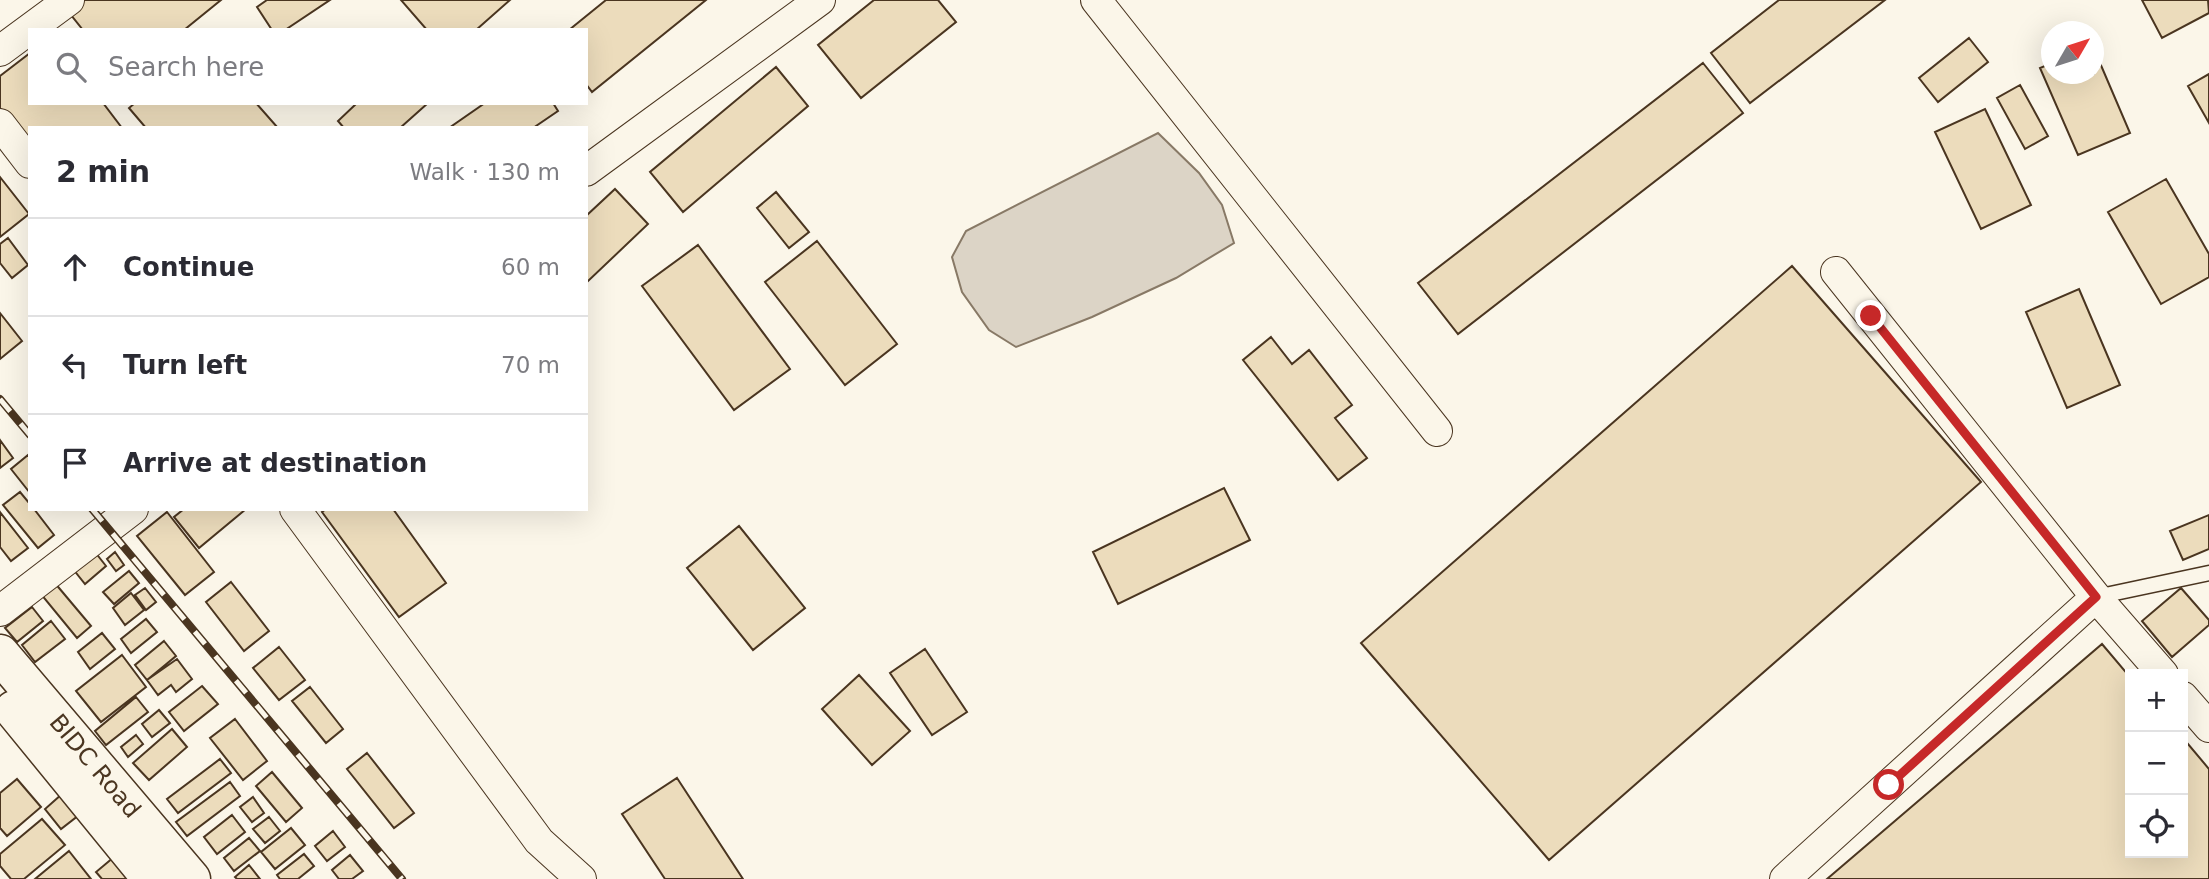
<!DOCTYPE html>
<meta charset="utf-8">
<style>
body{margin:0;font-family:"DejaVu Sans",sans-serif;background:#f2f2f3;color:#2b2b33}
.controls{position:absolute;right:21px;bottom:21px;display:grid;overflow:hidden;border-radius:0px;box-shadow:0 7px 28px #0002}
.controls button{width:63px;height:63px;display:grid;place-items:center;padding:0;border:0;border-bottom:2px solid #e1e1e2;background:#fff;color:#2b2b33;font:35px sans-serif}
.compass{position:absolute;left:2041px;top:21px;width:63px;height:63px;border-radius:50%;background:#fff;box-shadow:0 7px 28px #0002;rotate:51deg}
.stop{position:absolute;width:21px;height:21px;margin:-16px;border:5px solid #c62828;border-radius:50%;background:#fff}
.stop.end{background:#c62828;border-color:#fff;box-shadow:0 2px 7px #0008}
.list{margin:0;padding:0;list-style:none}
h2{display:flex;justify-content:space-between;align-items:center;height:91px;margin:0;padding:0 28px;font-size:30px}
h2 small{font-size:23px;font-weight:400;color:#7c7c81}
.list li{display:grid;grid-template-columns:46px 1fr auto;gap:21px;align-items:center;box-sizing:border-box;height:98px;padding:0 28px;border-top:2px solid #e1e1e2}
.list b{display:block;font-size:26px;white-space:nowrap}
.list em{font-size:23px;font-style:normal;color:#7c7c81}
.icon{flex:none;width:38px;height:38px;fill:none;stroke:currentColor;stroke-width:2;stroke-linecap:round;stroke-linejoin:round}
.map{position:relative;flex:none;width:2209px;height:879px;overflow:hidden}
.search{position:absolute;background:#fff;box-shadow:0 7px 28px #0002;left:28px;top:28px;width:560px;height:77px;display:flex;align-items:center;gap:18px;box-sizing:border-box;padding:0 24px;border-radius:0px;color:#7c7c81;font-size:26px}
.panel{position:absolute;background:#fff;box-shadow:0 7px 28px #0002;left:28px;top:126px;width:560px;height:385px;border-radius:0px}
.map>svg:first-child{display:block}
.water{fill:#dcd4c6;stroke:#887966;stroke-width:2}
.building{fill:#ecdcbc;stroke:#4a3520;stroke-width:2}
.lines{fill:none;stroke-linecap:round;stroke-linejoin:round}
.lane-casing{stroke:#4a3520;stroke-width:17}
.street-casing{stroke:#4a3520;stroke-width:32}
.secondary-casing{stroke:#4a3520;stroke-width:41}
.lane{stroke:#fbf6e9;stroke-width:14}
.street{stroke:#fbf6e9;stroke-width:30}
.secondary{stroke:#fbf6e9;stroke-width:38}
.rail-casing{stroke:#4a3520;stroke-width:8}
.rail{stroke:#fbf6e9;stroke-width:5;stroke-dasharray:16;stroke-linecap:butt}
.route{stroke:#c62828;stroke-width:9}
.labels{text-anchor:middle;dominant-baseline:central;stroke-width:5;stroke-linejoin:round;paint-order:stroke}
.street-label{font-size:24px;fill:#4a3520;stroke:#fbf6e9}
</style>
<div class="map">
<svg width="2209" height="879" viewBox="0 0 2209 879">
<rect width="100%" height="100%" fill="#fbf6e9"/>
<path class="water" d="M1158,133L1199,173L1222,205L1234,243L1176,278L1092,317L1016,347L989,330L962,292L952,257L966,231Z"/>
<path class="building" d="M59,0H221L184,30H83Z
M267,0H330L285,30H272L257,7Z
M401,0H510L476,30H427Z
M606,0H706L592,92L586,84V30H569Z
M874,0H938L956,22L861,98L818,45Z
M1779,0H1885L1750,103L1711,53Z
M2142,0H2208L2209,13L2162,38Z
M1969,38L1988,62L1938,102L1919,78Z
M2094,49L2130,133L2078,155L2040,68L2052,63V74H2094Z
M30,53V103H103L122,128H30V146L0,108V76Z
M1703,63L1743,113L1458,334L1418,283Z
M776,67L808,106L683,212L650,172Z
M2209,74V123L2188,86Z
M2020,85L2048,136L2025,149L1997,98Z
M135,103H256L278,128H146L129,108Z
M357,103H428L400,128H344L338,121Z
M485,103H553L558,111L533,128H449Z
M1985,109L2031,205L1981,229L1935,132Z
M0,177L29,214L0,237Z
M2166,179L2209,254V277L2161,304L2108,212Z
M615,189L648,224L586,283V216Z
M776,192L809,232L789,248L757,208Z
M8,238L28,265L12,278L0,263V244Z
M817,241L897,344L845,385L765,282Z
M698,245L790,369L734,410L642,286Z
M1792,266L1981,482L1549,860L1361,643Z
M2079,289L2120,385L2067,408L2026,312Z
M0,313L22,341L0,359Z
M1271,337L1292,364L1309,350L1352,405L1335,418L1367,458L1338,480L1243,360Z
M0,440L13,458L0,468Z
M28,455L30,458V493L11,469Z
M1224,488L1250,540L1118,604L1093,552Z
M20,492L30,504V509H34L54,535L38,548L3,505Z
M184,509H246L199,548L174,517Z
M326,509H393L446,583L399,617L322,512Z
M0,512L28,548L11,561L0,547Z
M167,512L214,572L185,595L137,536Z
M2209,515V549L2183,560L2170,531Z
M739,526L805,608L753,650L687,568Z
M95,552L106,566L85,584L73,569Z
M115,552L124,565L116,571L107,559Z
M129,571L139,583L114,604L103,592Z
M54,582L91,626L77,638L40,593Z
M231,582L269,631L244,651L206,602Z
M145,588L156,602L146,610L135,595Z
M2181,588L2209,620V625L2172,657L2142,621Z
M131,593L144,610L125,625L113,608Z
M32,607L43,621L17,642L5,628Z
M146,619L157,632L131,653L121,639Z
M51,621L65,639L35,662L22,645Z
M102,633L115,649L90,669L78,652Z
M164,641L176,656L147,680L135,665Z
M2102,644L2130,677V853H2183V738L2209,769V879H1827Z
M279,647L305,680L279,700L253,668Z
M925,649L967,712L932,735L890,673Z
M122,655L146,687L101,722L76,691Z
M177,659L192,679L176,692L171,685L158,695L147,680Z
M859,675L910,731L872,765L822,709Z
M202,686L218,704L184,731L169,712Z
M310,687L343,729L326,743L292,701Z
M136,697L148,712L106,745L95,731Z
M159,710L170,723L152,737L142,724Z
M235,719L267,761L243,780L210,738Z
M172,729L187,747L149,780L133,763Z
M136,735L143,744L128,757L121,747Z
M367,753L414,813L394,828L347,769Z
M220,759L231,773L178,813L167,799Z
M272,772L302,808L286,822L256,786Z
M677,778L743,879H665L622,814Z
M17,779L41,807L7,836L0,828V793Z
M230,782L240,796L187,836L176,822Z
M62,794L79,815L61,829L45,809Z
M253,797L264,813L252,822L240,807Z
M232,815L245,832L217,854L204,837Z
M269,817L280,831L265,843L253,829Z
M42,819L65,845L24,879H11L0,866V854Z
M291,828L305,845L275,869L261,852Z
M333,831L345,847L327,861L315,846Z
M249,838L260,851L234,871L224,858Z
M69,851L91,879H35Z
M304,854L314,866L298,879H280L277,875Z
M350,855L363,871L352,879H339L332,870Z
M114,857L128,879H102L96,872Z
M249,865L260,879H237L235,877Z"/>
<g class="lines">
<g class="lane-casing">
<path id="lane" d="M2096,597L2209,573"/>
</g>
<g class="street-casing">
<path id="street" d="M1096,0L1437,431
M0,51L69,0
M0,124L30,163
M586,171L820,0
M1836,272L2096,597L2163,674
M295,509L539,841L581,879
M0,611L133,509
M2183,697L2209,727
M1785,879L2096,597"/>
</g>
<g class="secondary-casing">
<path id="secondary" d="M0,654L191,879
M14,710L152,879"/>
</g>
<use href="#lane" class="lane"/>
<use href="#street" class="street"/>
<use href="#secondary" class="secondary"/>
<g class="rail-casing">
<path id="rail" d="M0,399L30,435
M92,509L402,879"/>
</g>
<use href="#rail" class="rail"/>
</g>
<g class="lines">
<path class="route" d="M1871,316L2096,597L1889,785"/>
</g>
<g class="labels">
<g class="street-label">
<text transform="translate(95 766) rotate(50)">BIDC Road</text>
</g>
</g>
</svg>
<div class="controls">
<button>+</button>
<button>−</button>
<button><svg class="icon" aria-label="locate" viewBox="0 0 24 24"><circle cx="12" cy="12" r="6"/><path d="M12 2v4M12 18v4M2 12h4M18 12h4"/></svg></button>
</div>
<svg class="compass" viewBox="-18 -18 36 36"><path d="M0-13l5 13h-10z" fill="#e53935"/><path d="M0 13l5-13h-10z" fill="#7c7c81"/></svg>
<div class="stop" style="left:1889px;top:785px"></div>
<div class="stop end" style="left:1871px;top:316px"></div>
<div class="search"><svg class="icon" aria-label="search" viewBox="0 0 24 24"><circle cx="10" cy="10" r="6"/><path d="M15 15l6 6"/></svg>Search here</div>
<section class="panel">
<h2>2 min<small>Walk · 130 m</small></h2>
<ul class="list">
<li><svg class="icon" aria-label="ahead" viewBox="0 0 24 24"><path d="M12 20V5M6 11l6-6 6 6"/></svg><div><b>Continue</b></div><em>60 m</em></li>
<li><svg class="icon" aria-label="left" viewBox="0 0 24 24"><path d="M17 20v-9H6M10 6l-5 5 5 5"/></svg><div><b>Turn left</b></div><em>70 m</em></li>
<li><svg class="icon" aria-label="arrive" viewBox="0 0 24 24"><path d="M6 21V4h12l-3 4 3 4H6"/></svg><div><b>Arrive at destination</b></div></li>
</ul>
</section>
</div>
